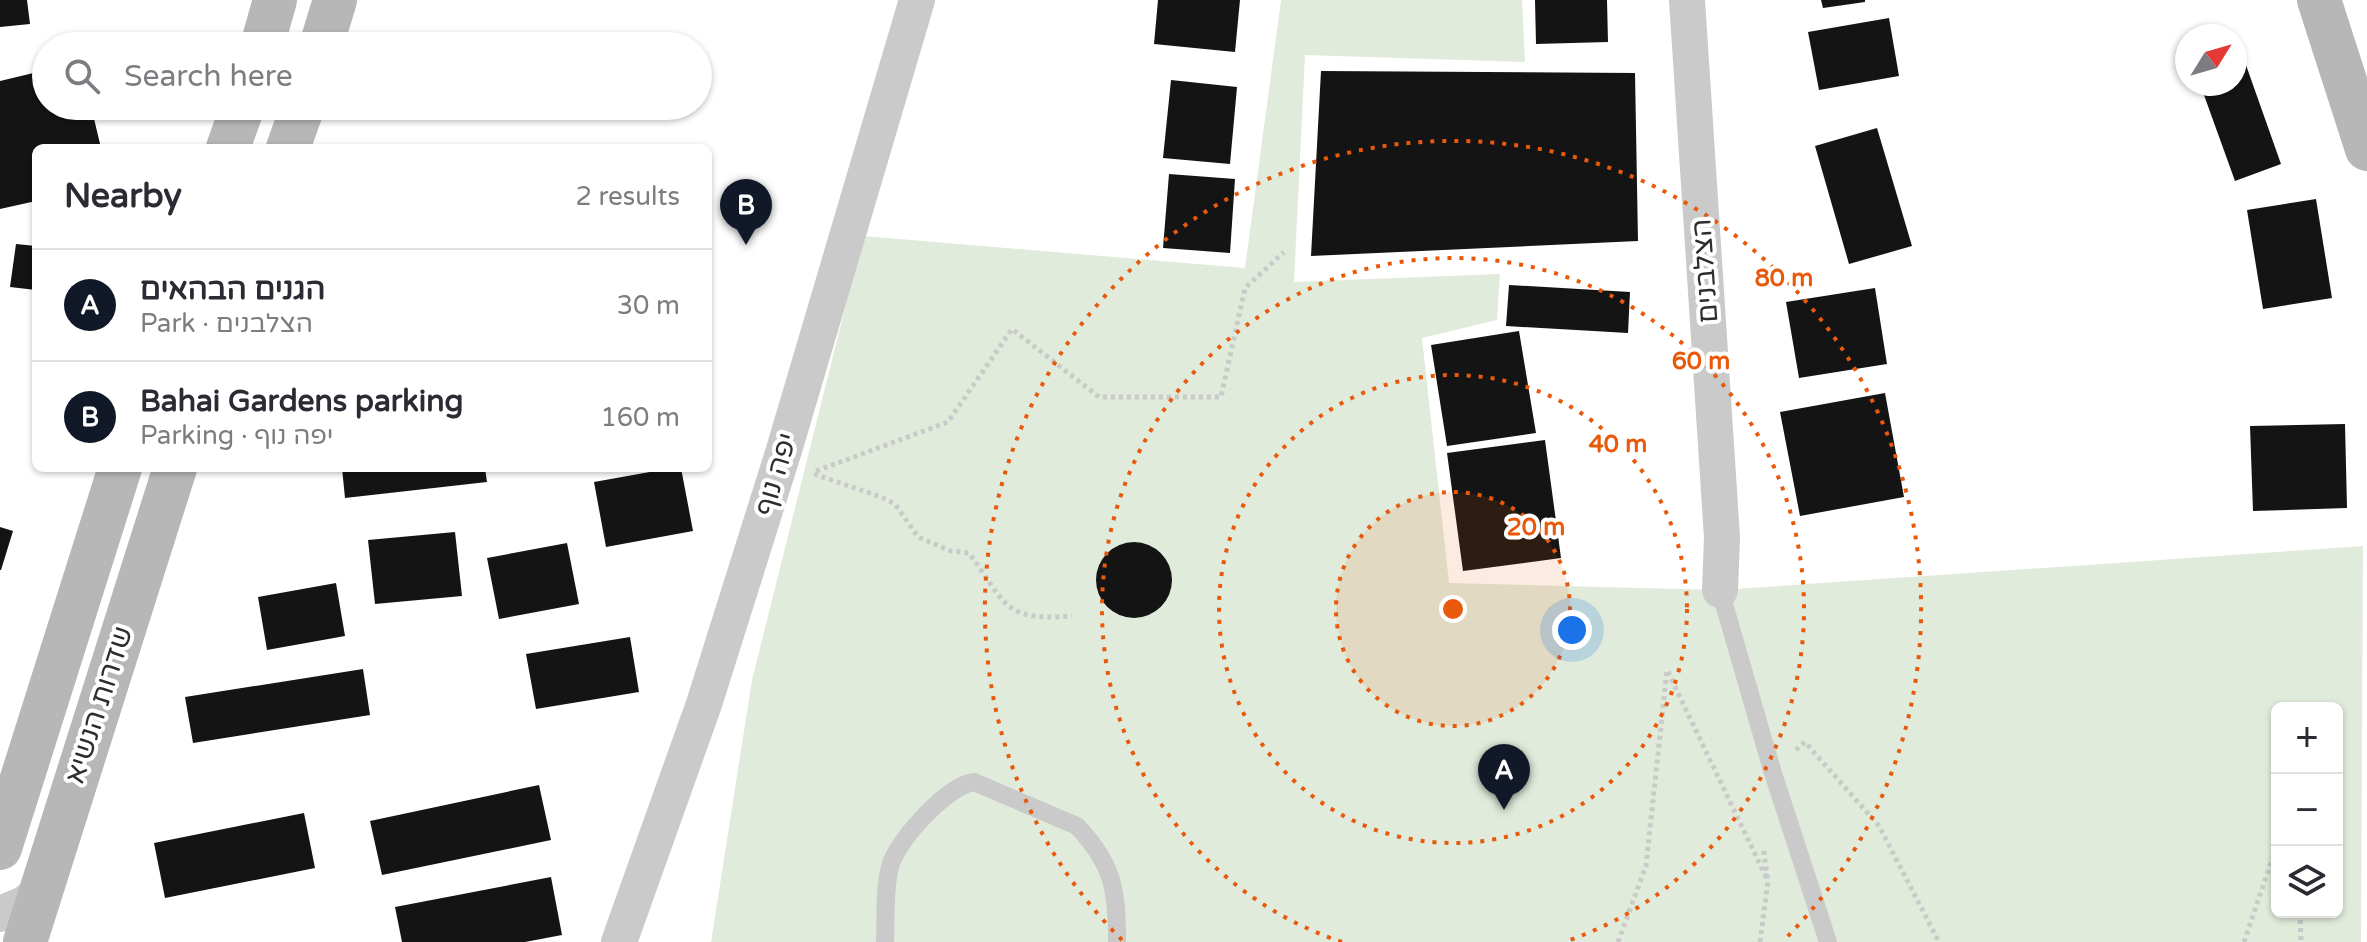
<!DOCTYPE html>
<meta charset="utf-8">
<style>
body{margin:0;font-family:"Varela Round",Heebo,sans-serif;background:#f7f7f7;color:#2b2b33}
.controls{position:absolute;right:24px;bottom:24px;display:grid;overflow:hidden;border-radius:12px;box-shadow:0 2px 6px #0004}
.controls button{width:72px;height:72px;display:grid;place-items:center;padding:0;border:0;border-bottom:2px solid #e1e1e2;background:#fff;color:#2b2b33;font:40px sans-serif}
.compass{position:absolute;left:2175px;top:24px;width:72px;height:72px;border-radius:50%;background:#fff;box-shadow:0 2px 6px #0004;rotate:53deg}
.you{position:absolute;left:1572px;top:630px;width:28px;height:28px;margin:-20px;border:6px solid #fff;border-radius:50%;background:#1a73e8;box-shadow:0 0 0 12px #1a73e833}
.badge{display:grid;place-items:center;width:52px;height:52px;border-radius:50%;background:#111827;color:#fff;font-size:26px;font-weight:700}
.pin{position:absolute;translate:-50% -66px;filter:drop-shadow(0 2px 4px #0008)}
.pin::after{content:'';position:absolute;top:42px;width:28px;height:24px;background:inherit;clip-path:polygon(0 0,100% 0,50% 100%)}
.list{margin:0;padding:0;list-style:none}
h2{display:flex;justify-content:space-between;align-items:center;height:104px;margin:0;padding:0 32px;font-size:34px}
h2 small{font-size:26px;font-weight:400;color:#7c7c81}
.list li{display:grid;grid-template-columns:52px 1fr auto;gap:24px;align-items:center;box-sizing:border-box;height:112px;padding:0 32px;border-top:2px solid #e1e1e2}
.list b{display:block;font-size:30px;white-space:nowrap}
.list p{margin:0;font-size:26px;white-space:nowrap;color:#7c7c81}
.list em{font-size:26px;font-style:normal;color:#7c7c81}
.icon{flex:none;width:44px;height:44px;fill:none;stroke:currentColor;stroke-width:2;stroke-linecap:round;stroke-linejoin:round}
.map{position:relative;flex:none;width:2367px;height:942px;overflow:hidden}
.search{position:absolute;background:#fff;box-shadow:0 2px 6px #0004;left:32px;top:32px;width:680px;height:88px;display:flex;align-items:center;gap:20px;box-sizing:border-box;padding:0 28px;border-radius:44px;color:#7c7c81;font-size:30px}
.panel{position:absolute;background:#fff;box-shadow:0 2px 6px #0004;left:32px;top:144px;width:680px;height:328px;border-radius:12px}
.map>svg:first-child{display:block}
.green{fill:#e1ebdb;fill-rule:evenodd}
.building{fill:#141414}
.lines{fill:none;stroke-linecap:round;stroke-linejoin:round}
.path{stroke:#cacaca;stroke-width:5;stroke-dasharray:4 4;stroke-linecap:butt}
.lane{stroke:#cacaca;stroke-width:18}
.street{stroke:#cacaca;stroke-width:36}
.secondary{stroke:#b7b7b7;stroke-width:44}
.ring{fill:none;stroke:#e8590c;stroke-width:4;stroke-dasharray:4 8}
.labels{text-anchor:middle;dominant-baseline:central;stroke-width:8;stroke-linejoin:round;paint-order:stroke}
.street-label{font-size:28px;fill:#2d2d2d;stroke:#fff}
.centre{fill:#e8590c;stroke:#fff;stroke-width:4}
.ring-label{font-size:24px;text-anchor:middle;font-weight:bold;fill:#e8590c;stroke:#fff;stroke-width:8;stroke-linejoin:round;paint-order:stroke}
</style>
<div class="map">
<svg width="2367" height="942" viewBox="0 0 2367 942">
<rect width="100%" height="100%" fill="#fff"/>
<path class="green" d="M1281,0H1522L1525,62L1305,55L1294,282L1500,274L1497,320L1422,338L1449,583L1720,590L2363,546L2361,942H711L752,680L863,236L1245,268ZM2277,708H2337V912H2277Z"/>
<path class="building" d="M0,0H27L30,24L0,27Z
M1158,0H1240L1235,52L1154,44Z
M1535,0H1607L1608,42L1536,44Z
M1821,0H1865V2L1823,8Z
M1889,18L1899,76L1819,90L1808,32Z
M2235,34L2281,164L2235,181L2200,84H2235Z
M46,70V106H91L101,148H36V201L0,209V81Z
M1321,71L1635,73L1638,241L1311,256Z
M1171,80L1237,87L1230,164L1163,158Z
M1877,128L1912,246L1849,264L1815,146Z
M1169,174L1235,179L1230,253L1163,248Z
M2316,199L2332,298L2263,309L2247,210Z
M16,244L36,246V290L10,287Z
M1509,285L1630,292L1628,333L1506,326Z
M1875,288L1887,364L1799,378L1786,302Z
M1519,331L1536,433L1447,446L1431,345Z
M1885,393L1904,497L1800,516L1780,412Z
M2345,424L2347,508L2253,511L2250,426Z
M1545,440L1561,558L1463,571L1447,453Z
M342,468H485L487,482L345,498Z
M672,468H681L693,531L606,547L594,482Z
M0,527L13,531L1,570H0Z
M455,532L462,596L375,604L368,540Z
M1096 580a38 38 0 1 1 76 0a38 38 0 1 1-76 0Z
M567,543L579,604L499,619L487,558Z
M336,583L345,636L267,650L258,597Z
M630,637L639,692L536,709L526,654Z
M363,669L370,715L193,743L185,697Z
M539,785L551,840L382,875L370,821Z
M304,813L315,868L165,898L154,843Z
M551,877L562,935L525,942H402L395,907Z"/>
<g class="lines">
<path class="path" d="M816,471L948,422L1012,329L1099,397H1221L1245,288L1284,252
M814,474L881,497L895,504L918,537L951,551L969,553C1006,602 1001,622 1072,616
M1796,750L1805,742L1879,826L1939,942
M2300,912L2301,942
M1618,942L1646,866L1667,670L1768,881
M1760,942L1768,881L1763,847
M2244,942L2277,845"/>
<path class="lane" d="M1720,590L1772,770L1828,942
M885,942C886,918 884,891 890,867C896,841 948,785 974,782L1077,826C1114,865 1117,891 1117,942"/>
<path class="street" d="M1687,0L1722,537L1720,590
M0,914L24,904L38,894
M619,942L704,704L784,450L917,0"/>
<path class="secondary" d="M2319,0L2367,149
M262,46L275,0
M321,46L335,0
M228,148L243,106
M288,148L303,106
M0,848L120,468
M25,942L175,468"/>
</g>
<circle cx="1453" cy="609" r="117" fill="#e8590c" fill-opacity=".12"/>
<g class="ring">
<circle cx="1453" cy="609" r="117"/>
<circle cx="1453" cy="609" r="234"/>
<path d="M1342 942A351 351 0 1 1 1564 942"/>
<path d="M1122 940A468 468 0 1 1 1784 940"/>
</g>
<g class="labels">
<g class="street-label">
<text transform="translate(1705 271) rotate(-94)">הצלבנים</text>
<text transform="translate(776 474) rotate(-73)">יפה נוף</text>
<text transform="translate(99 705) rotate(-72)">שדרות הנשיא</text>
</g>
</g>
<circle cx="1453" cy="609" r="12" class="centre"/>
<g class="ring-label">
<text x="1784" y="286">80 m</text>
<text x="1701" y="369">60 m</text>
<text x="1618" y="452">40 m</text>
<text x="1536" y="535">20 m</text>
</g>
</svg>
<div class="controls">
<button>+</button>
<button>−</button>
<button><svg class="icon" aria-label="layers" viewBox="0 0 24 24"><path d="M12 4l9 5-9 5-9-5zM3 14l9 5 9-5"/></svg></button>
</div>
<svg class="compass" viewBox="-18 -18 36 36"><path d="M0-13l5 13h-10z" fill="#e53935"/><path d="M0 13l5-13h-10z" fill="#7c7c81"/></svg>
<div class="you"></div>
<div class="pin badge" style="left:1504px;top:810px">A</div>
<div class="pin badge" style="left:746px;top:245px">B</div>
<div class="search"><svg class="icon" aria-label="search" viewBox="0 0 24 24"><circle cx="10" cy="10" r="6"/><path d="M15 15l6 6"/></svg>Search here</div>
<section class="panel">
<h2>Nearby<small>2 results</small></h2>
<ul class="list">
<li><span class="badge">A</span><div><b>הגנים הבהאים</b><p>Park · הצלבנים</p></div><em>30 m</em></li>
<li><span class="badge">B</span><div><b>Bahai Gardens parking</b><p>Parking · יפה נוף</p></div><em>160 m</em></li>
</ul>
</section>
</div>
